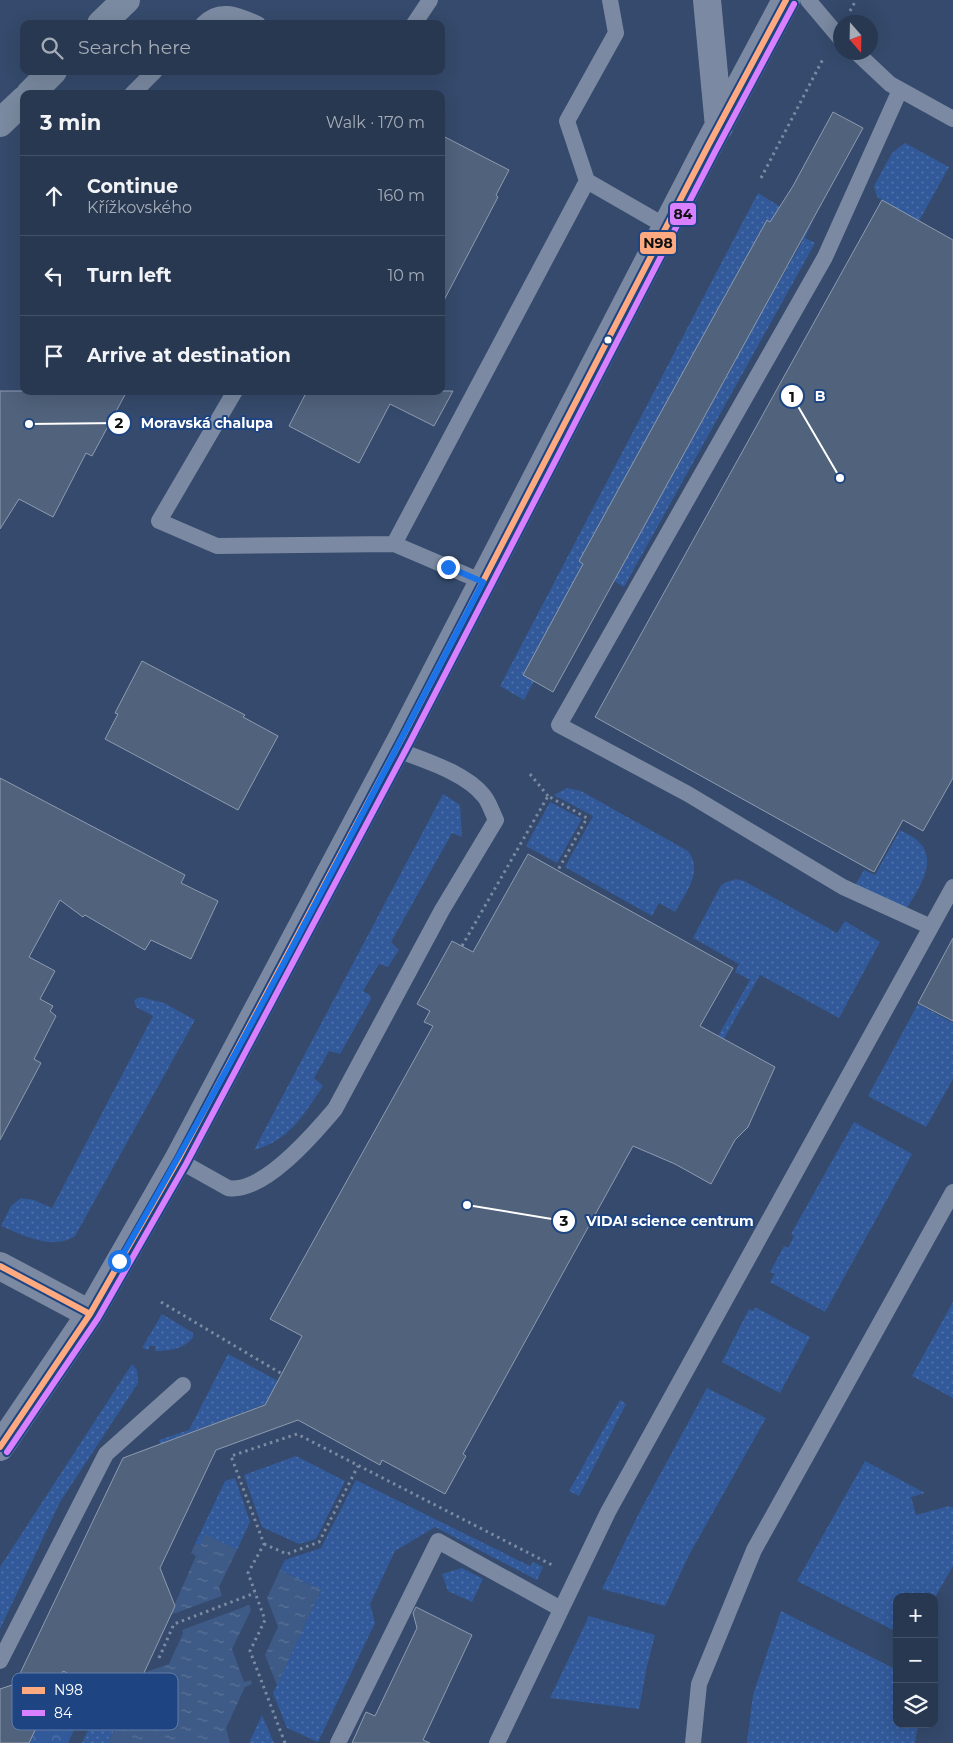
<!DOCTYPE html>
<meta charset="utf-8">
<style>
body{margin:0;font-family:Montserrat,sans-serif;background:#303f58;color:#f1f3f6}
.controls{position:absolute;right:15px;bottom:15px;display:grid;overflow:hidden;border-radius:10px;box-shadow:0 5px 20px #0002}
.controls button{width:45px;height:45px;display:grid;place-items:center;padding:0;border:0;border-bottom:1px solid #445268;background:#283851;color:#f1f3f6;font:25px sans-serif}
.compass{position:absolute;left:833px;top:15px;width:45px;height:45px;border-radius:50%;background:#283851;box-shadow:0 5px 20px #0002;rotate:160deg}
.stop{position:absolute;width:15px;height:15px;margin:-11px;border:4px solid #1a73e8;border-radius:50%;background:#fff}
.stop.end{background:#1a73e8;border-color:#fff;box-shadow:0 1px 5px #0008}
.list{margin:0;padding:0;list-style:none}
h2{display:flex;justify-content:space-between;align-items:center;height:65px;margin:0;padding:0 20px;font-size:21px}
h2 small{font-size:16px;font-weight:400;color:#a5acb7}
.list li{display:grid;grid-template-columns:32px 1fr auto;gap:15px;align-items:center;box-sizing:border-box;height:80px;padding:0 20px;border-top:1px solid #445268}
.list b{display:block;font-size:19px;white-space:nowrap}
.list p{margin:0;font-size:16px;white-space:nowrap;color:#a5acb7}
.list em{font-size:16px;font-style:normal;color:#a5acb7}
.icon{flex:none;width:28px;height:28px;fill:none;stroke:currentColor;stroke-width:2;stroke-linecap:round;stroke-linejoin:round}
.map{position:relative;flex:none;width:953px;height:1743px;overflow:hidden}
.search{position:absolute;background:#283851;box-shadow:0 5px 20px #0002;left:20px;top:20px;width:425px;height:55px;display:flex;align-items:center;gap:12px;box-sizing:border-box;padding:0 18px;border-radius:10px;color:#a5acb7;font-size:19px}
.panel{position:absolute;background:#283851;box-shadow:0 5px 20px #0002;left:20px;top:90px;width:425px;height:305px;border-radius:10px}
.map>svg:first-child{display:block}
.green{fill:url(#green-dots);fill-rule:evenodd}
.forest{fill:url(#forest-crowns)}
.water{fill:url(#water-ripples)}
.building{fill:#50627c;stroke:#8e9bb0}
.lines{fill:none;stroke-linecap:round;stroke-linejoin:round}
.path{stroke:#7b8aa2;stroke-width:3;stroke-dasharray:2.5 4;stroke-linecap:butt}
.service{stroke:#7b8aa2;stroke-width:16}
.minor{stroke:#7b8aa2;stroke-width:28}
.trunk{stroke:#7a8aa0;stroke-width:28}
.bus-1-casing{stroke:#1e4582;stroke-width:10}
.bus-2-casing{stroke:#1e4582;stroke-width:10}
.bus-1{stroke:#ffa980;stroke-width:6}
.bus-2{stroke:#d880ff;stroke-width:6}
.route{stroke:#1a73e8;stroke-width:6}
.bus-dot{fill:#fff;stroke:#1e4582;stroke-width:2}
.key{fill:#1e4582;stroke:#627da8;stroke-width:1}
.key-label{font-size:14px;fill:#fff}
.leader{fill:none;stroke:#fff;stroke-width:2}
.callout-dot{fill:#fff;stroke:#1e4582;stroke-width:2}
.mark-label{font-size:15px;text-anchor:middle;font-weight:bold;fill:#111}
.callout-label{font-size:14px;text-anchor:middle;font-weight:bold;fill:#fff;stroke:#1e4582;stroke-width:4;stroke-linejoin:round;paint-order:stroke}
.line-badge{stroke:#1e4582;stroke-width:2}
.pale-badge-label{font-size:14px;text-anchor:middle;font-weight:bold;fill:#111}
</style>
<div class="map">
<svg width="953" height="1743" viewBox="0 0 953 1743">
<defs>
<pattern id="green-dots" width="8" height="8" patternUnits="userSpaceOnUse" patternTransform="scale(1.25)"><rect width="8" height="8" fill="#325a9a"/><path d="M2 2h.1M6 6h.1" fill="none" stroke="#5173a9" stroke-width="1.8" stroke-linecap="round"/></pattern>
<pattern id="forest-crowns" width="20" height="18" patternUnits="userSpaceOnUse" patternTransform="scale(1.25)"><rect width="20" height="18" fill="#325a9a"/><path d="M2 6a3 3 0 1 1 6 0M12 15a3 3 0 1 1 6 0" fill="none" stroke="#5173a9"/></pattern>
<pattern id="water-ripples" width="26" height="14" patternUnits="userSpaceOnUse" patternTransform="scale(1.25)"><rect width="26" height="14" fill="#3e5a86"/><path d="M2 4q2-2 4 0t4 0M15 11q2-2 4 0t4 0" fill="none" stroke="#5b7398"/></pattern>
</defs>
<rect width="100%" height="100%" fill="#354a6c"/>
<path class="green" d="M905,143L949,167L919,221L877,197L874,186L892,153Z
M758,193L784,209L812,222L805,238L815,243L624,587L614,581L736,360L701,340L579,561L610,579L569,591L523,674L534,681L524,700L500,686ZM767,220L803,240L750,333L715,313Z
M567,788L581,791L688,851C704,872 685,893 675,912L659,903L652,916L565,867L593,816L554,795Z
M443,794L460,805L462,837L452,833L391,942L399,950L388,967L379,964L363,991L370,995L371,999L340,1054L329,1051L314,1078L323,1086C304,1114 289,1141 254,1150Z
M550,802L582,819L557,863L526,846Z
M900,830C907,834 915,837 920,843C939,864 915,893 905,912L854,887L864,870L875,875Z
M736,879L744,881L837,933L845,921L880,942L839,1018L760,975L705,1072L701,1066L750,980L735,972L739,964L693,938L720,887L724,883Z
M141,997L164,1003L195,1020L75,1236C52,1251 23,1235 1,1226L11,1206L21,1198L34,1200L52,1208L153,1016L136,1007L134,1000Z
M918,1004L953,1023V1079L926,1127L868,1096Z
M854,1122L912,1154L825,1312L770,1282L775,1274L770,1272L784,1246L788,1248L794,1236L791,1234Z
M953,1302V1398L912,1376Z
M755,1307L810,1337L780,1393L722,1362L749,1309L753,1311Z
M162,1314L193,1333V1337C185,1349 168,1351 155,1351V1346H149V1350L142,1348Z
M228,1354L278,1381L265,1404L160,1444L159,1440L189,1430Z
M132,1364L137,1370L138,1383L60,1502L0,1629V1567Z
M707,1388L766,1418L689,1555L665,1606L602,1589L638,1515Z
M620,1400L626,1404L579,1496L569,1491Z
M296,1456L345,1481L316,1539L299,1544L262,1527L244,1475Z
M865,1461L925,1493L911,1497L916,1515L949,1506L953,1508V1566L934,1599V1597H897V1632L797,1581Z
M235,1478L250,1522L237,1550L206,1535L200,1546L195,1544L225,1481Z
M356,1480L530,1566L533,1562L543,1567L537,1580L435,1527L395,1551L370,1604L375,1623L318,1742L287,1728L273,1693L321,1590L280,1570L285,1560L321,1548Z
M462,1568L483,1579L472,1602L448,1591L442,1574Z
M781,1611L897,1670V1724H918L915,1743H747L753,1695Z
M589,1616L655,1635L647,1666L639,1709L550,1698Z
M110,1693L128,1702L108,1743H82L95,1715L103,1708Z
M262,1715L274,1743H249Z"/>
<path class="forest" d="M70,1656L94,1686L68,1743H20Z"/>
<path class="water" d="M205,1534L237,1550L219,1587L222,1596L170,1615L196,1556L191,1553L195,1544L200,1546Z
M280,1570L321,1590L277,1685L265,1655L278,1627L267,1598Z
M249,1605L251,1610L232,1649L244,1682L251,1680L252,1684L245,1687L226,1728L230,1743H108L143,1673L169,1664L183,1633L182,1630Z"/>
<path class="building" d="M833,112L863,128L553,692L523,675L583,564L579,561L715,314L767,220L770,222L793,186Z
M441,135L509,170L496,195L498,197L441,306Z
M882,200L953,240V778L923,831L903,820L874,872L595,717Z
M0,391H127L92,456L86,453L53,517L19,499L0,529Z
M307,391H453L434,426L390,404L359,463L289,426Z
M142,661L245,715L243,717L278,736L238,810L105,739L118,714L115,713Z
M0,778L185,875L181,883L218,901L191,959L151,940L145,950L85,915L83,917L60,900L29,957L55,971L40,999L53,1006L50,1011L56,1016L34,1059L41,1063L0,1140Z
M528,854L733,968L700,1026L775,1067L748,1127L735,1140L711,1184L675,1164L633,1146L463,1454L466,1456L445,1494L382,1460L380,1465L298,1420L216,1450L160,1568L175,1606L130,1703L63,1671L29,1743H0V1689L15,1684L123,1458L265,1405L302,1336L270,1319L433,1026L424,1022L430,1011L417,1004L452,941L473,952Z
M953,938V1021L918,1003Z
M416,1607L472,1635L423,1740L430,1743H352L366,1712L375,1716L417,1628L413,1613Z"/>
<g class="lines">
<path class="path" d="M850,11L856,0
M761,178L824,57
M530,774L548,796
M462,946L548,796L587,818L558,870
M161,1302L282,1374
M264,1544L287,1554L319,1542L358,1466
M159,1658L174,1624L255,1593
M285,1743L250,1651L265,1620L248,1573L264,1544L231,1456L297,1434L554,1566"/>
<path class="service" d="M808,0L840,38
M203,24C220,6 239,16 258,24
M414,24L430,0
M856,52L890,84L953,119
M900,90L825,257L559,725L688,794L843,887L931,927
M132,94L155,71
M587,181L667,227
M235,391L159,521L217,546L394,544L483,582
M394,544L587,181L567,121L616,33L610,0
M178,1160L228,1188C263,1194 314,1134 335,1109L442,910L496,820C492,812 489,802 484,796C465,772 423,760 395,749
M0,1661L106,1454L183,1385
M338,1743L438,1541L561,1609
M497,1743L608,1512L953,887
M693,1743L699,1684L754,1550L953,1192"/>
<path class="minor" d="M707,0L719,127
M0,1266L90,1314
M0,1447L90,1314L178,1160L402,738L708,146L786,0"/>
<path class="trunk" d="M101,24L126,0
M30,94L53,71
M0,123L24,100"/>
<g class="bus-1-casing">
<path id="bus-1" d="M0,1266L90,1314
M0,1447L90,1314L178,1160L402,738L708,146L786,0"/>
</g>
<g class="bus-2-casing">
<path id="bus-2" d="M7,1452L98,1318L186,1164L410,742L716,150L794,4"/>
</g>
<use href="#bus-1" class="bus-1"/>
<use href="#bus-2" class="bus-2"/>
</g>
<g class="lines">
<path class="route" d="M119,1261C248,1039 364,810 483,582L448,567"/>
</g>
<circle class="bus-dot" cx="608" cy="340" r="4.5"/>
<rect x="12" y="1673" width="166" height="57" rx="8" class="key"/>
<rect x="22" y="1687" width="23" height="7" fill="#ffa980"/>
<rect x="22" y="1710" width="23" height="6" fill="#d880ff"/>
<g class="key-label">
<text x="54" y="1695">N98</text>
<text x="54" y="1718">84</text>
</g>
<path class="leader" d="M840 478L792 396M29 424L119 423M467 1205L564 1221"/>
<g class="callout-dot">
<circle cx="840" cy="478" r="5"/>
<circle cx="29" cy="424" r="5"/>
<circle cx="467" cy="1205" r="5"/>
<circle cx="792" cy="396" r="12"/>
<circle cx="119" cy="423" r="12"/>
<circle cx="564" cy="1221" r="12"/>
</g>
<g class="mark-label">
<text x="792" y="402">1</text>
<text x="119" y="428">2</text>
<text x="564" y="1226">3</text>
</g>
<g class="callout-label">
<text x="820" y="401">B</text>
<text x="207" y="428">Moravská chalupa</text>
<text x="670" y="1226">VIDA! science centrum</text>
</g>
<g class="line-badge">
<rect x="669" y="202" width="28" height="24" rx="5" fill="#d880ff"/>
<rect x="639" y="231" width="38" height="24" rx="5" fill="#ffa980"/>
</g>
<g class="pale-badge-label">
<text x="683" y="219">84</text>
<text x="658" y="248">N98</text>
</g>
</svg>
<div class="controls">
<button>+</button>
<button>−</button>
<button><svg class="icon" aria-label="layers" viewBox="0 0 24 24"><path d="M12 4l9 5-9 5-9-5zM3 14l9 5 9-5"/></svg></button>
</div>
<svg class="compass" viewBox="-18 -18 36 36"><path d="M0-13l5 13h-10z" fill="#e53935"/><path d="M0 13l5-13h-10z" fill="#a5acb7"/></svg>
<div class="stop" style="left:119px;top:1261px"></div>
<div class="stop end" style="left:448px;top:567px"></div>
<div class="search"><svg class="icon" aria-label="search" viewBox="0 0 24 24"><circle cx="10" cy="10" r="6"/><path d="M15 15l6 6"/></svg>Search here</div>
<section class="panel">
<h2>3 min<small>Walk · 170 m</small></h2>
<ul class="list">
<li><svg class="icon" aria-label="ahead" viewBox="0 0 24 24"><path d="M12 20V5M6 11l6-6 6 6"/></svg><div><b>Continue</b><p>Křížkovského</p></div><em>160 m</em></li>
<li><svg class="icon" aria-label="left" viewBox="0 0 24 24"><path d="M17 20v-9H6M10 6l-5 5 5 5"/></svg><div><b>Turn left</b></div><em>10 m</em></li>
<li><svg class="icon" aria-label="arrive" viewBox="0 0 24 24"><path d="M6 21V4h12l-3 4 3 4H6"/></svg><div><b>Arrive at destination</b></div></li>
</ul>
</section>
</div>
